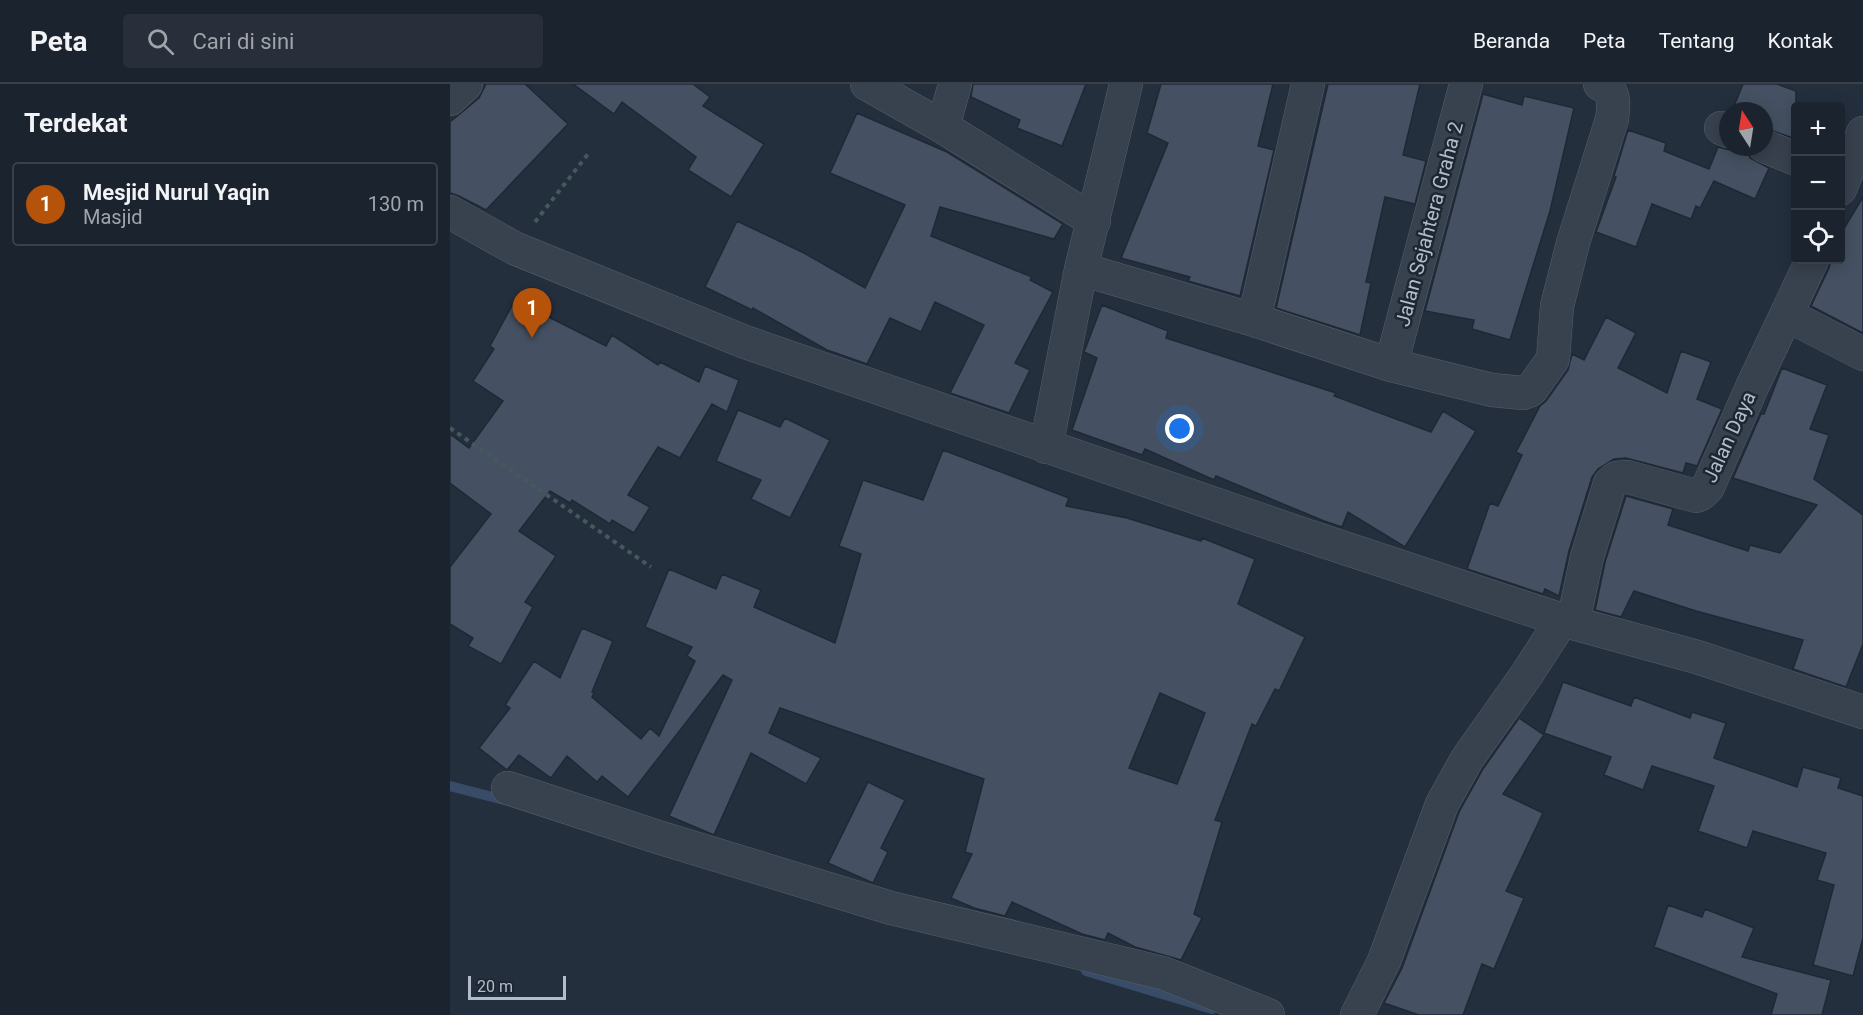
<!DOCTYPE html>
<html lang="id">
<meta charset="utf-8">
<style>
body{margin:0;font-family:Roboto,sans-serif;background:#282f3a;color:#f1f3f6}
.controls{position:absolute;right:18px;top:18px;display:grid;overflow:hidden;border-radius:6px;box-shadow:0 3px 15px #0003}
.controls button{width:54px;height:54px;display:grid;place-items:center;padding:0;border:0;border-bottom:2px solid #39404a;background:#1b232e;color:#f1f3f6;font:30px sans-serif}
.compass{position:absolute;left:1269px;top:18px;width:54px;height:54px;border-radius:50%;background:#1b232e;box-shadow:0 3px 15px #0003;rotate:348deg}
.scale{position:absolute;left:18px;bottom:15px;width:98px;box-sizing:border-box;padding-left:6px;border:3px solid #b4bcc9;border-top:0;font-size:16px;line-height:21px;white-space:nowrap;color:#b4bcc9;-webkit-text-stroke:4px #1d2633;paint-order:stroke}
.you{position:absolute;left:730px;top:345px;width:21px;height:21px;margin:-15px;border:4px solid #fff;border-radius:50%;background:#1a73e8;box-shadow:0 0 0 9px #1a73e833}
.badge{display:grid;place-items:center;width:39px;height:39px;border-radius:50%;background:#b45309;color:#fff;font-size:20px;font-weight:700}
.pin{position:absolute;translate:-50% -50px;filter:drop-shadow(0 2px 3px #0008)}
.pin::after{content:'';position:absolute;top:32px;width:21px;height:18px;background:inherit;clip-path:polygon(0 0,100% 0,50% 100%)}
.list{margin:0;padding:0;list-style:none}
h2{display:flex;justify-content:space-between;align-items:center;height:78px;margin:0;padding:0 24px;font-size:26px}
h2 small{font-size:20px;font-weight:400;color:#a0a4aa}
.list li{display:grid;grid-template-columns:39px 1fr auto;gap:18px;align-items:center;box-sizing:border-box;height:84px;margin:0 12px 12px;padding:0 12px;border:2px solid #39404a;border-radius:6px}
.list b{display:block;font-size:22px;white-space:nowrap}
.list p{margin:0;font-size:20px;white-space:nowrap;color:#a0a4aa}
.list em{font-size:20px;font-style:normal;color:#a0a4aa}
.icon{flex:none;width:33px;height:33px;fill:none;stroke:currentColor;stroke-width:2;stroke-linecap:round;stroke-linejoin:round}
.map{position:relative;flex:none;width:1413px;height:931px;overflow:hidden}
header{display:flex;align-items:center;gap:36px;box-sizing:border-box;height:84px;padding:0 30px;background:#1b232e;border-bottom:2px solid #39404a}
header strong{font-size:28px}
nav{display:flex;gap:33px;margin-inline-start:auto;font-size:21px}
.search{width:420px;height:54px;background:#282f3a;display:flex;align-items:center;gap:15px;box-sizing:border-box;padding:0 21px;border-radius:6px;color:#a0a4aa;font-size:22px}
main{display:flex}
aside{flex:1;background:#1b232e}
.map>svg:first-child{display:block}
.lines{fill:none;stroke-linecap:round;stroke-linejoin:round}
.stream{stroke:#394c67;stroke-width:10}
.building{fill:#455162;stroke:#1f2835;stroke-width:1.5;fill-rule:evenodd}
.minor-casing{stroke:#565f6c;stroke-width:34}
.tertiary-casing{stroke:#565f6c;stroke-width:34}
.path{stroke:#44595c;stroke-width:4;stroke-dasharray:4.5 4.5;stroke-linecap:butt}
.minor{stroke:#38414e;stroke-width:33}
.tertiary{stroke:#38414e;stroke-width:33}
.labels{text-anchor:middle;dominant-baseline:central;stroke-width:5;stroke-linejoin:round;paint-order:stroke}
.street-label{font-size:20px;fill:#b4bcc9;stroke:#1d2633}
</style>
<header>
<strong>Peta</strong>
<div class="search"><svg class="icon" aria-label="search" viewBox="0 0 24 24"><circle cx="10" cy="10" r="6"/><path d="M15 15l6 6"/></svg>Cari di sini</div>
<nav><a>Beranda</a><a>Peta</a><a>Tentang</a><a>Kontak</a></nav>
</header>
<main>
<aside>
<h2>Terdekat<small></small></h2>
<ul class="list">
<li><span class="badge">1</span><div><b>Mesjid Nurul Yaqin</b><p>Masjid</p></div><em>130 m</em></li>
</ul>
</aside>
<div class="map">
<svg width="1413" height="931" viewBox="0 0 1413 931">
<rect width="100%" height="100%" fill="#242f3e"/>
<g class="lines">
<path class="stream" d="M0,702L58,717
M636,887L762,925"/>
</g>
<path class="building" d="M36,0H75L118,40L36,126L9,112L0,109V38L29,14Z
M123,0H243L260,13L253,22L314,60L281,113L238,86L246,73L172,18L164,30Z
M523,0H636L612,62L567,44L570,36L521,13Z
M711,0H823L808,62L824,66L790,212L738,197L740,193L671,174L718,59L697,49Z
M878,0H970L953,71L976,77L965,120L935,113L916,198L921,199L910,251L826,224Z
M1293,0H1327L1346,7V55L1314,44V27H1282Z
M1033,10L1072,21L1074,12L1124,24L1100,127L1060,256L1022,245L1024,236L975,227Z
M407,29L497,68L613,140L604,155L490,123L481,152L582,193L580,196L603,208L565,279L580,286L559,329L500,309L534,241L485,218L471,248L440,234L417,280L377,266L303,224L302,226L255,203L287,137L354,169L415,204L455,121L380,89Z
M1178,46L1216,59L1214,67L1259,85L1268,63L1280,66L1296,63L1300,74L1319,84L1305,115L1264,97L1250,124L1246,122L1241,135L1202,120L1186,163L1146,148L1166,93L1164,92Z
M1413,113V249L1361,222L1379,184L1381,176H1390V151Z
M65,216L156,262L162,251L208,281L210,278L249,298L255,282L289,296L277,328L262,320L230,374L208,363L178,411L200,423L184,449L162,436L160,440L122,416L120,419L100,407L69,447L106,472L75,518L83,523L51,580L18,562L23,554L0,540V483L41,430L0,399V350L19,364L53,317L23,297L44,265L40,262Z
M652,221L718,247L716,254L886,309L884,312L981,348L993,327L1026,347L955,463L898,428L892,443L874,437L766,392L764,396L695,365L692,371L622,346L647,274L634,268Z
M1156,233L1186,249L1168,284L1217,309L1231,267L1261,278L1247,315L1272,325L1247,382L1236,379L1233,389L1176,374L1164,375L1148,385L1142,393L1119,467L1109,512L1095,505L1093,510L1017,485L1040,419L1048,422L1072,371L1066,368L1090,322L1096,317L1118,286L1122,270L1134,276Z
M1332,284L1377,301L1360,345L1379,351L1364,395L1413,431V560L1396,603L1343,585L1353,556L1246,527L1184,507L1171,533L1145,526L1155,478L1176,412L1223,425L1218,441L1298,467L1300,461L1330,469L1367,421L1283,394L1311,330H1314Z
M288,326L330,343L335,334L380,356L340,434L301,415L311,396L266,377Z
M493,366L619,414L616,422L677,434L751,457L752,454L805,475L788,520L855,553L829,607L825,605L806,642L802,640L765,736L772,738L744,830L752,834L731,876L685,863L658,849L655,856L632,850L562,818L555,832L524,824L501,814L522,770L515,768L534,695L330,624L319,649L371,674L356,700L301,669L264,751L219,732L282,596L273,591L178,713L152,692L147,698L117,672L101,694L69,671L57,686L29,664L60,624L55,621L84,577L110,594L132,544L163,557L142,608L144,609L142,613L191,655L200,644L209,652L245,577L237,572L242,563L195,543L219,485L266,505L272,490L311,506L304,523L385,559L411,470L389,462L413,396L473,416ZM710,609L755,629L727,700L679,684Z
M1113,598L1181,622L1184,613L1240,634L1242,628L1276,639L1264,674L1347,703L1353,683L1391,694L1388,704L1413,712V854L1403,892L1363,881L1384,801L1367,796L1376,769L1303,747L1297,764L1248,747L1264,702L1202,682L1193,706L1154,691L1161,673L1094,649Z
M1069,634L1094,651L1053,710L1093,729L1056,807L1074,814L1044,885L1032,880L1013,931H969L934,919L952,884L1009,728L1033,685Z
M418,698L455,716L431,764L438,768L423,799L378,779Z
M1218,821L1252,833L1255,825L1304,844L1292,873L1381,896L1372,931H1321L1327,910L1204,863Z"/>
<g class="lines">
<g class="minor-casing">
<path id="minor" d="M417,0L493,43L644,137
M0,15L16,0
M493,43L505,0
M1271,44L1278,47
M1314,62L1346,75
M1390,105L1413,49
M631,185L804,236L941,281L1042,306L1073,309L1081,306L1103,275L1107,222L1123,159L1162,35C1164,21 1166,6 1150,0
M1337,231L1413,270
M804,236L858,0
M941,281L1016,0
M596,363L631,185L676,0
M1123,538L1137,473L1160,399L1166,394L1178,393L1246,412L1251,410L1258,403L1302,303L1362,176
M58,704L211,754L441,824L713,889L818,931
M907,931L934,877L992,720L1017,675L1077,590L1112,536"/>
</g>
<g class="tertiary-casing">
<path id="tertiary" d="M0,128L64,164L295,258L846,448L1112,536L1247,573L1413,628"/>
</g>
<path class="path" d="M85,138L138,70
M0,344L201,483"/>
<use href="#minor" class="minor"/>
<use href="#tertiary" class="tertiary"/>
</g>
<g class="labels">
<g class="street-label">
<text transform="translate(979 140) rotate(-75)">Jalan Sejahtera Graha 2</text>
<text transform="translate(1279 353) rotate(-65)">Jalan Daya</text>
</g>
</g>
</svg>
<div class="controls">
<button>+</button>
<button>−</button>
<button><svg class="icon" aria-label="locate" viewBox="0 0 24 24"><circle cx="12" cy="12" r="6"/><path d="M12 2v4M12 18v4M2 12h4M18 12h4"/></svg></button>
</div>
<svg class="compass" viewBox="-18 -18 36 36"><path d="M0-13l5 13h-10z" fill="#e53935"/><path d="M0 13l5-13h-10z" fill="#a0a4aa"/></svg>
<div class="scale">20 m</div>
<div class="you"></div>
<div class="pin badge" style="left:82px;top:254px">1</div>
</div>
</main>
